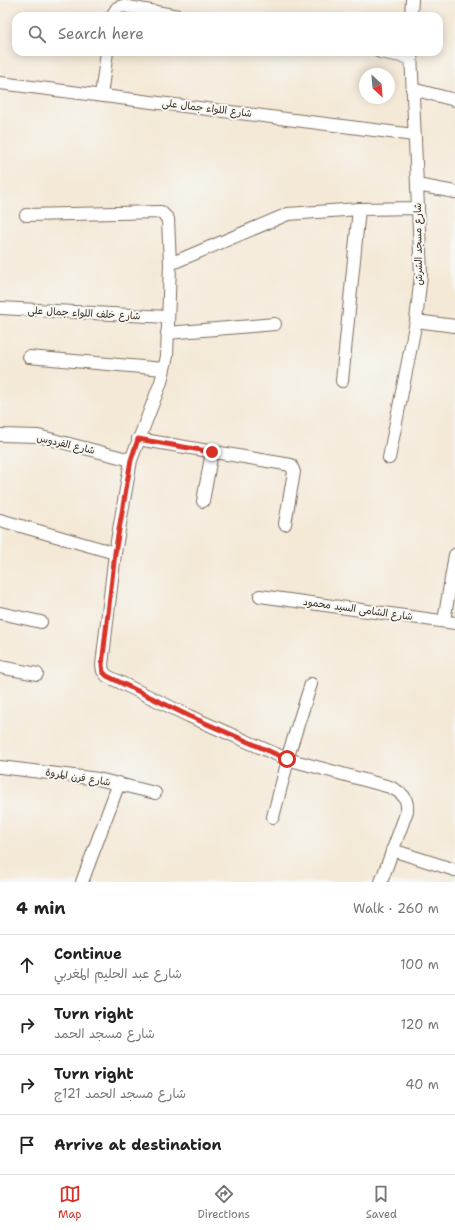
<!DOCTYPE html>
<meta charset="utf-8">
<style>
body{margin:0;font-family:"Shantell Sans","Playpen Sans Arabic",sans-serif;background:#f2f2f2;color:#222}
.compass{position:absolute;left:359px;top:68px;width:36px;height:36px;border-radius:50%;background:#fff;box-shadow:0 2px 10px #0003;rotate:154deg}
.stop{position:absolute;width:12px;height:12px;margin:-9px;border:3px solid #d93025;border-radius:50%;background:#fff}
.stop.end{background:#d93025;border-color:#fff;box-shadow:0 1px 4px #0008}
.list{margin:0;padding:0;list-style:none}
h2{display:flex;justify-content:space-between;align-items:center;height:52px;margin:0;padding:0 16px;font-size:17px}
h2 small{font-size:13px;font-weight:400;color:#767676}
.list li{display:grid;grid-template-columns:26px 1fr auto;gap:12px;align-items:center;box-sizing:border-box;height:60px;padding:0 16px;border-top:1px solid #e0e0e0}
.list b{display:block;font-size:15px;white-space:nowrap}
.list p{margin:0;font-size:13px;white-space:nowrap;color:#767676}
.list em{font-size:13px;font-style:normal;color:#767676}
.icon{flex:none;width:22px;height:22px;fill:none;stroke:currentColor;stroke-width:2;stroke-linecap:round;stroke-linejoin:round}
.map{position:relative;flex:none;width:455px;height:882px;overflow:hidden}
.search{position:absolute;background:#fff;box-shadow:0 2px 10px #0003;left:12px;right:12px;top:12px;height:44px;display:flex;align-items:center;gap:10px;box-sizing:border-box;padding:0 14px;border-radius:12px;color:#767676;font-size:15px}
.sheet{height:292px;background:#fff}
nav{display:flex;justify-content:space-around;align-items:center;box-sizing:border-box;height:56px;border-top:1px solid #e0e0e0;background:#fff;font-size:11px;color:#767676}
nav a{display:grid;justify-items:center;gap:2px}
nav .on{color:#d93025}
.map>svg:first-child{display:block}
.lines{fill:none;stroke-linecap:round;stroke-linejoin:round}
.minor-casing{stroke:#7c6d5f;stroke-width:14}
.minor{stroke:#fff;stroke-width:12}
.route{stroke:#d93025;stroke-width:5}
.labels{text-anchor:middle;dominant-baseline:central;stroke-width:4;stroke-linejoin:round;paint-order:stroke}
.street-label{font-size:10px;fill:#3b2a1e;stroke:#f6f6f2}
</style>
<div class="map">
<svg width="455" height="882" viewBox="0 0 455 882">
<rect width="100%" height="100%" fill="#f6f6f2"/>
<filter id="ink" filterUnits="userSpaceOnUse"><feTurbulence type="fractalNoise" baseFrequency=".025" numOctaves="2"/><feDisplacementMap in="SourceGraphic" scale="8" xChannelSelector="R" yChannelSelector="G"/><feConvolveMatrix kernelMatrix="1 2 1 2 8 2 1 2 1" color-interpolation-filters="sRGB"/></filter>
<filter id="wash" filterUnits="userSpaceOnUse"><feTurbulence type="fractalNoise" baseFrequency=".012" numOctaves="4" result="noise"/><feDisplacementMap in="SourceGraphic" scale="16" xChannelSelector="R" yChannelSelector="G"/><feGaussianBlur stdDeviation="0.9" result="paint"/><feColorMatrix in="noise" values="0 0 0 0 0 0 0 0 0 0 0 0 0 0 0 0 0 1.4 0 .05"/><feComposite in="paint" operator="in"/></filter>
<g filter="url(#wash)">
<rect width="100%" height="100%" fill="#f4e9d7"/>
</g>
<g filter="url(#ink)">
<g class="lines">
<g class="minor-casing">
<path id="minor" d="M112,16L117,8L123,6L178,16
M411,16L412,0
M380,52L411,58
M0,83L414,135
M412,89L455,100
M101,95L107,52
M417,185L455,192
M26,215L161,212L168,219L170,264L167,356L161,382L131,460L115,553L102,665L103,671L107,676L189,716L287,759L390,787C402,793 408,797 407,811L381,882
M170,264L288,214L359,209L418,208
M0,308L167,317
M416,321L455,326
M167,333L275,324
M29,357L164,369
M342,381L359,209
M0,435L38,436L131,460
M138,439L291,465L294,472L285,524
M389,458L416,321L421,274L411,52
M203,501L212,452
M0,520L115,553
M260,596L455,623
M0,613L41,622
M444,621L455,555
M0,667L37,674
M287,759L311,684
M0,767L98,779L155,793
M273,817L288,760
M392,850L455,870
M82,882L119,783"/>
</g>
<use href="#minor" class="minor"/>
</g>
</g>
<g class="lines" filter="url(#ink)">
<path class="route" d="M212,452L138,439L131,460L115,553L102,665L103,672L107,676L189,716L287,759"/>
</g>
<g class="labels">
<g class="street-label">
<text transform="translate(207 108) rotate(7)">شارع اللواء جمال على</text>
<text transform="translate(418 244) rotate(-91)">شارع مسجد الشرش</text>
<text transform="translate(84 313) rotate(3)">شارع خلف اللواء جمال على</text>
<text transform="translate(66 444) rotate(13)">شارع الفردوس</text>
<text transform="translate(358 609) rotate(8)">شارع الشامى السيد محمود</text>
<text transform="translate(78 777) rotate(9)">شارع فرن المروة</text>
</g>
</g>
</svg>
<svg class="compass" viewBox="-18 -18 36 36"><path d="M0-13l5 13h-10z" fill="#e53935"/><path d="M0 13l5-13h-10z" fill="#767676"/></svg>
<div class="stop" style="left:287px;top:759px"></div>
<div class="stop end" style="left:212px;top:452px"></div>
<div class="search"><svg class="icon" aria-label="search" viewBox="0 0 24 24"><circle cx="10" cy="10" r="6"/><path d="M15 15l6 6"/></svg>Search here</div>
</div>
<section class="sheet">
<h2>4 min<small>Walk · 260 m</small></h2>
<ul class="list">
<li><svg class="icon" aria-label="ahead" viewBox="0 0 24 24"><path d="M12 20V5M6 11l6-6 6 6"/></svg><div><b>Continue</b><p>شارع عبد الحليم المغربي</p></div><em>100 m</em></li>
<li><svg class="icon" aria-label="right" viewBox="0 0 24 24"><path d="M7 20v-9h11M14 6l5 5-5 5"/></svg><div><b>Turn right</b><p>شارع مسجد الحمد</p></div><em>120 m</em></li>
<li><svg class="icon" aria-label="right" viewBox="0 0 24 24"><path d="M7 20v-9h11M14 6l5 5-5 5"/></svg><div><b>Turn right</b><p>شارع مسجد الحمد 121ج</p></div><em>40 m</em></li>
<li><svg class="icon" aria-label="arrive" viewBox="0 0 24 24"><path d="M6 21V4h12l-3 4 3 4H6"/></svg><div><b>Arrive at destination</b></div></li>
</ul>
</section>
<nav>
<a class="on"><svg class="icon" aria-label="map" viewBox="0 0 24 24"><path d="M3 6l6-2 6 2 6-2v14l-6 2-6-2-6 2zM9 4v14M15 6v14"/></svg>Map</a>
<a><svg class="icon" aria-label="directions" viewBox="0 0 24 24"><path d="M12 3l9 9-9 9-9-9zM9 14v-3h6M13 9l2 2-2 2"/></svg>Directions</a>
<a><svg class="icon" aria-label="saved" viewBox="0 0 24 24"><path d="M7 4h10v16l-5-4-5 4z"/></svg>Saved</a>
</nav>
